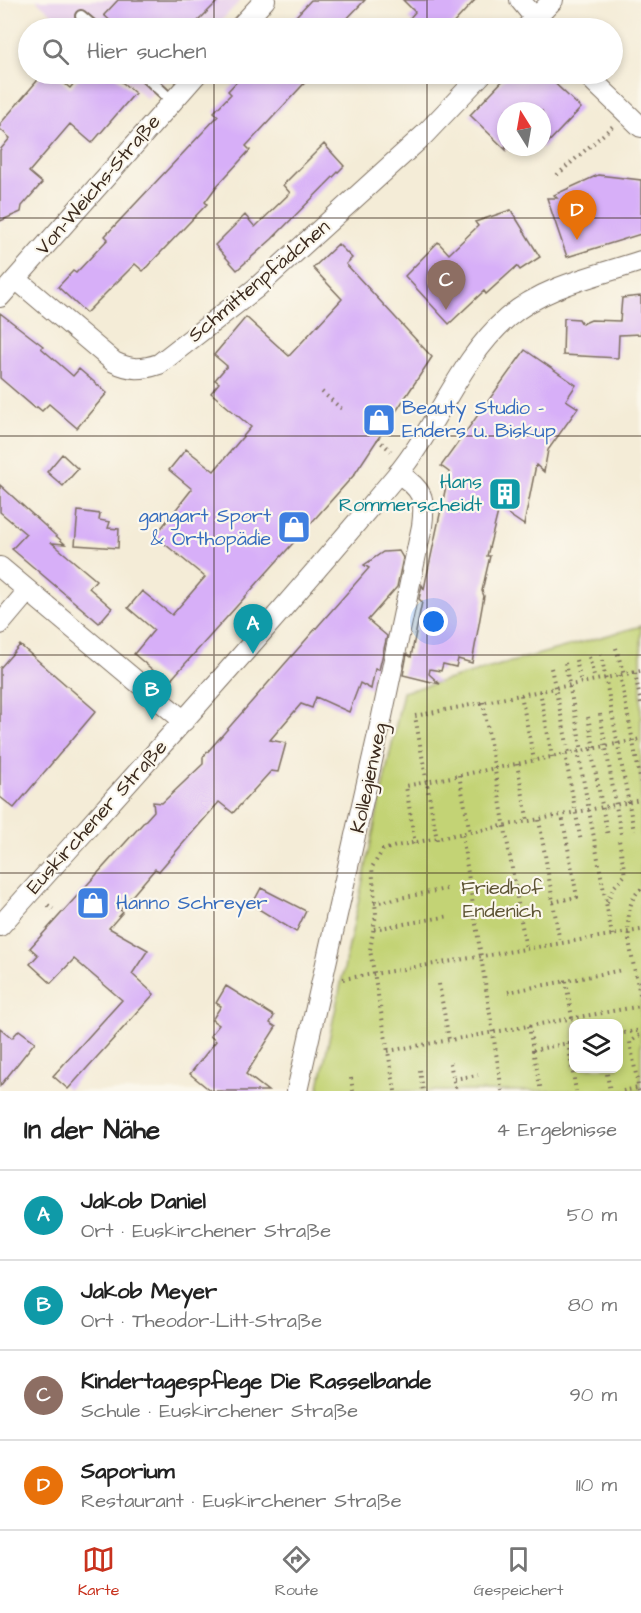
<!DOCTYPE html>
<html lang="de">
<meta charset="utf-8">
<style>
body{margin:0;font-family:"Architects Daughter",sans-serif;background:#f2f2f2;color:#222}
.controls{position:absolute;right:18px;bottom:18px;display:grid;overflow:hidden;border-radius:12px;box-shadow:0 3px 9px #0003}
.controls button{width:54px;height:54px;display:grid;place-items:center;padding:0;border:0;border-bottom:2px solid #e0e0e0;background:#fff;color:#222;font:30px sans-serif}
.compass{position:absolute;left:497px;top:102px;width:54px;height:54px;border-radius:50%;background:#fff;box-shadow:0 3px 9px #0003;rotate:349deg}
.you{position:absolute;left:434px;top:622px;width:21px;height:21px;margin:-15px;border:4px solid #fff;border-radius:50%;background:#1a73e8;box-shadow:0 0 0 9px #1a73e833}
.badge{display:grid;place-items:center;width:39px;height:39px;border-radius:50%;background:#c8321e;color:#fff;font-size:20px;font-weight:700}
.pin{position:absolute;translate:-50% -50px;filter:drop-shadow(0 2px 3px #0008)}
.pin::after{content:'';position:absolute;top:32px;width:21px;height:18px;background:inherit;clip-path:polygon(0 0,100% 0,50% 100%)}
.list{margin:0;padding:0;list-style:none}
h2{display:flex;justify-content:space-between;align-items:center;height:78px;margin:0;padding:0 24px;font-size:26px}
h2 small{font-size:20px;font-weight:400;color:#767676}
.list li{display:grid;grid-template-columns:39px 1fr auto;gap:18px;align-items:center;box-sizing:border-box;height:90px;padding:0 24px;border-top:2px solid #e0e0e0}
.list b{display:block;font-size:22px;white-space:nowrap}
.list p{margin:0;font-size:20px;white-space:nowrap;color:#767676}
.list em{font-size:20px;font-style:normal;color:#767676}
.icon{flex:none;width:33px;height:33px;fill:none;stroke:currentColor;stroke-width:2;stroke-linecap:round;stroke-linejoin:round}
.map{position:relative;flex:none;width:641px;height:1091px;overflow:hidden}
.search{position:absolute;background:#fff;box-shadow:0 3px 9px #0003;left:18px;right:18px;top:18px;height:66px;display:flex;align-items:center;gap:15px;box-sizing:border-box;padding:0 21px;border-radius:33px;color:#767676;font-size:22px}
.sheet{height:438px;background:#fff}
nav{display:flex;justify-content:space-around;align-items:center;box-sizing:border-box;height:84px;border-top:2px solid #e0e0e0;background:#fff;font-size:16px;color:#767676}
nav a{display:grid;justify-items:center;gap:3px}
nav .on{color:#c8321e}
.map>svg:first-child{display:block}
.built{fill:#e9d2ed}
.green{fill:#c3d375;stroke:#7f7e4a;stroke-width:1.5;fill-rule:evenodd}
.building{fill:#d7aff8}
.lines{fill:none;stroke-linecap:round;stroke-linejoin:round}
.service-casing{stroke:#7c6e5f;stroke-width:14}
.minor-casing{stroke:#7c6e5f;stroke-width:22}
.path{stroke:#7c6e5f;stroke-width:4;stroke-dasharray:1.5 4.5;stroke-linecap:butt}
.service{stroke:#fff;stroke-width:10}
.minor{stroke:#fff;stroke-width:20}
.grid{fill:none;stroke:#3b2a1e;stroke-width:1.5;stroke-opacity:0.55}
.labels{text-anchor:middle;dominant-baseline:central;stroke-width:4.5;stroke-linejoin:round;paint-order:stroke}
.street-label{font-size:20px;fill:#3b2a1e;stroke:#fbf7ec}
.shop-label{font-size:20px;fill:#366cbe;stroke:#fbf7ec;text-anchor:start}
.culture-label{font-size:20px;fill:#0d838f;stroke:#fbf7ec;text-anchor:end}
.park-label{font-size:20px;fill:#5d5434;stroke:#fbf7ec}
</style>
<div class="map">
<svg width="641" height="1091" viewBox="0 0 641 1091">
<rect width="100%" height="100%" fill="#fbf7ec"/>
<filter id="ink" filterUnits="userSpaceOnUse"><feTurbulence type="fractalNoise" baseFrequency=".0167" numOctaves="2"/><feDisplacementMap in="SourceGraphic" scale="12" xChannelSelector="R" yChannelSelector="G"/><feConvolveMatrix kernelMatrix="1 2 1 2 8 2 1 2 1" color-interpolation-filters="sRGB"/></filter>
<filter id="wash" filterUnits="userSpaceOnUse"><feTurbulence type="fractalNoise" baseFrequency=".008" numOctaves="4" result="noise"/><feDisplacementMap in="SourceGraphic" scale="24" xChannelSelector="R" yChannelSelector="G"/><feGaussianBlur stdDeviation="1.35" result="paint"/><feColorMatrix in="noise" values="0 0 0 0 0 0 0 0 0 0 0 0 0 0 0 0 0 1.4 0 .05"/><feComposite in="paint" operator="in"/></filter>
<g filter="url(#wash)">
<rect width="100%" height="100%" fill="#f4ecd7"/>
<path class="built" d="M36,0H241L214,28H68Z
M118,74H171L147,99Z"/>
<path class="green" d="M641,626V1091H318L403,692ZM574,1023H618V1068H574Z"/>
<g id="blocks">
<path class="building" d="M118,0H219L191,28H118L104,15Z
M311,0H365L338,28H285Z
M403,0H475L449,28H419L409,19L415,12Z
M43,74H53L70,88L82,74H112L135,93L92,143L70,124L29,172L42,183L22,206L21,212L0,221V150L10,138L0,129V124Z
M244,74H313L246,146L250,150L216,187L205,202L207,204L143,271L135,264L86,313L58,287L73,271L76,273L108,239L105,236L218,116L214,112L231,94L228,91Z
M509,74H545L581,108L542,149V111H506V150L470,115Z
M324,144L344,166L272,239L237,270L215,245L245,215L255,227L290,193L283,185Z
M598,175L641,180V234L567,257L547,198H557L554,195Z
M511,210L540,257L520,270L517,266L486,294L484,291L449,324L405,276L438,242L449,254L478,226L475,222Z
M338,244L352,258L346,264L432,357L354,475L168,683L134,654L154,630L128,608L142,591L172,615L205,577L155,536L192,489L169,470L186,449L214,471L251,427L211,393L219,383L215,380L227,366L214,355L246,317L289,356L342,299L313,268Z
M641,296V334L619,335L618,358L563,355L564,318L579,319L582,324L591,320L620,321L622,298Z
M0,313L43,346L41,348L73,376L79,369L107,393L77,428L49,404L42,411L37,407L35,408L0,378Z
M525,350L576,385L566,400L578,408L548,450L544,472L536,465L524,525L499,508L487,556H490L482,591L484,596L472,663L458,659L456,667L443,664L441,671L430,669L429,674L440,684L403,675L407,654L411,657L422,602L419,599L422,585L424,589L449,472L441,466Z
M62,454L78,469L63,486L47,472Z
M0,485L65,544L52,543L96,580L89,588L112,608L99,623L12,549L26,534L0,512Z
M78,511L100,514L99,520L110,522L108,528L119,529L118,548L75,545Z
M399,551L403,558L397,587L368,620L387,636L379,670L375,669L371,689L360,683L349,712L316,697L312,708L301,704L270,740L286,743L278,772L271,771L233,813L219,802L159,871L155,869L120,910L123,912L109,928L148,950L132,974L154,994L68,1089L53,1076L122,1000L74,959L51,983L30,964L38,955L30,948L154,811L153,802L162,803L203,764V757L369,568L364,565L383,552Z
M20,645L96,711L14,808L0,797V668Z
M261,888L306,911L296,932L252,905Z
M226,986L274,1016L270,1023L276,1027L246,1074L268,1091H211L190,1074L216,1041L210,1036L219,1025L212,1020L221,1006L216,1003Z
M0,1028L12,1038L19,1030L35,1042L0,1086Z"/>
</g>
</g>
<g filter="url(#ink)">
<use href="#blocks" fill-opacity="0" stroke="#7c6e5f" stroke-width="1.5"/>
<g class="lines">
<g class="service-casing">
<path id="service" d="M81,16L95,28
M143,74L172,101"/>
</g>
<g class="minor-casing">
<path id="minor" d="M520,0L543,28
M239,28L265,0
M526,28L553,0
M586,74L641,127
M16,279L114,362C131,370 141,370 159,364L255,289L424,135L482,74
M0,297L197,74
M0,567L184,721
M0,624L27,592
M0,926C133,777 268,629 396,476C437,427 459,360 507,318C544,286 596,276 641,261
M297,1091L381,721L422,526C426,497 422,489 398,473"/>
</g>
<path class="path" d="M557,175L613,126
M322,392L343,410
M377,439L391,451
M616,648L624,675
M601,654L634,831
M589,657L595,680
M576,660L581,683
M565,663L582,751
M551,668L569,753
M635,673L641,704
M620,675L641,783
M540,691L552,757
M521,695L534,760
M483,702L526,949
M600,714L621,834
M588,717L594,748
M591,749L608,836
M578,751L612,935
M565,754L581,842
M517,764L528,822
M459,775L470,833
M539,820L560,943
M462,835L502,1091
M437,840L415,716L641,671
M415,844L406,786L641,739
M641,889C615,909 636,971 641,999
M553,902L577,897L562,815
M607,902L613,888L625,875L619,840
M374,903L446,889
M48,905L53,909
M374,929L450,916
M343,979L641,930
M439,984L449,1040
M508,992L566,981
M572,1018L566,981L622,970
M529,1026L533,1050L574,1042
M618,1034L641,1030
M568,1043L576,1091
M533,1050L541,1091
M388,1051L641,1006
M450,1063L456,1091
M606,1068L610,1091
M420,1070L423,1091
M351,1078L353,1091
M454,1079L478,1075
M395,1091L370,950L376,914L372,867L383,850L396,846L641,800
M623,1091L638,1088
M639,1091L630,1042L641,1034"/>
<use href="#service" class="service"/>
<use href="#minor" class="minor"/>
</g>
</g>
<path class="grid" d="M214,0V28M427,0V28M214,74V1091M427,74V1091M0,218H641M0,436H641M0,655H641M0,873H641"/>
<defs>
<g id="shop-square" transform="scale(1.725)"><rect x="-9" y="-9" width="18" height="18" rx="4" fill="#3f7fe0" stroke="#fbf7ec"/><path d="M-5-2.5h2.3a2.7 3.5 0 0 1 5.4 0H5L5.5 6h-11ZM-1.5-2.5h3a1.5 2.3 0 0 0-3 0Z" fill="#fff"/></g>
<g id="building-square" transform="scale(1.725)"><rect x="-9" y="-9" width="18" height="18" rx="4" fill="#0f9aa8" stroke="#fbf7ec"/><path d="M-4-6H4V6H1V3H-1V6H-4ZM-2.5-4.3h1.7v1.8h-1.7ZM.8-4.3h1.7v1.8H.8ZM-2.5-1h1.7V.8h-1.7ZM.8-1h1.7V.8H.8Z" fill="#fff"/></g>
</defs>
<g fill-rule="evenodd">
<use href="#shop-square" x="379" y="420"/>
<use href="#building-square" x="505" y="494"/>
<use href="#shop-square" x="294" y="527"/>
<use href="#shop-square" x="93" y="903"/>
</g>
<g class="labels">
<g class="street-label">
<text transform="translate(98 185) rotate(-49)">Von-Weichs-Straße</text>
<text transform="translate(259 281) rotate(-40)">Schmittenpfädchen</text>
<text transform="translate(369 778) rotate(-78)">Kollegienweg</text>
<text transform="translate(97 817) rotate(-48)">Euskirchener Straße</text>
</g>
<g class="shop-label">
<text x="402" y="408">Beauty Studio -<tspan x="402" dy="23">Enders u. Biskup</tspan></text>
<text x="271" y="516" text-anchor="end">gangart Sport<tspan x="271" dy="23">&amp; Orthopädie</tspan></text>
<text x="116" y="903">Hanno Schreyer</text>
</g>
<g class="culture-label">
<text x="482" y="482">Hans<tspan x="482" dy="23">Rommerscheidt</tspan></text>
</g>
<g class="park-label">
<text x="502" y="888">Friedhof<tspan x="502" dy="23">Endenich</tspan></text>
</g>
</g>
</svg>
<div class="controls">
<button><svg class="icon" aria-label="layers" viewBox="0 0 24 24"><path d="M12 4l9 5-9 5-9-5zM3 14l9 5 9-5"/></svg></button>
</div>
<svg class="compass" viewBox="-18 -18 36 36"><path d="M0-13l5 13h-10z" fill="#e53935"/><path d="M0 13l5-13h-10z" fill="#767676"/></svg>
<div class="you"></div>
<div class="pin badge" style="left:253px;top:654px;background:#0f9aa8">A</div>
<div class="pin badge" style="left:152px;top:720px;background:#0f9aa8">B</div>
<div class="pin badge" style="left:446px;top:310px;background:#8d6e63">C</div>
<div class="pin badge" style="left:577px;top:240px;background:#e8710a">D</div>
<div class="search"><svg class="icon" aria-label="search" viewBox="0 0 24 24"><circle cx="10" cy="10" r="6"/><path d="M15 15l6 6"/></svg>Hier suchen</div>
</div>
<section class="sheet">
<h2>In der Nähe<small>4 Ergebnisse</small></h2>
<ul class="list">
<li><span class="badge" style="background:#0f9aa8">A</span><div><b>Jakob Daniel</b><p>Ort · Euskirchener Straße</p></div><em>50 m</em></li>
<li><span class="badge" style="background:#0f9aa8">B</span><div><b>Jakob Meyer</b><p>Ort · Theodor-Litt-Straße</p></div><em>80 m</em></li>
<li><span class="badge" style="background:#8d6e63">C</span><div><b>Kindertagespflege Die Rasselbande</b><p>Schule · Euskirchener Straße</p></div><em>90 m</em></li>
<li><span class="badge" style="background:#e8710a">D</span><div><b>Saporium</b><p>Restaurant · Euskirchener Straße</p></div><em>110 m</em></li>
</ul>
</section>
<nav>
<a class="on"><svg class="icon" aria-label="map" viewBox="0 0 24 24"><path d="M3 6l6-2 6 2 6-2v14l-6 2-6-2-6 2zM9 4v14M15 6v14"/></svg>Karte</a>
<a><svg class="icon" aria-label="directions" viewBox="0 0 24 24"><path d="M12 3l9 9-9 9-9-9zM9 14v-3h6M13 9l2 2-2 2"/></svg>Route</a>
<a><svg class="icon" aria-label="saved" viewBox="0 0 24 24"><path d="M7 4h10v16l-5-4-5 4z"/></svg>Gespeichert</a>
</nav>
